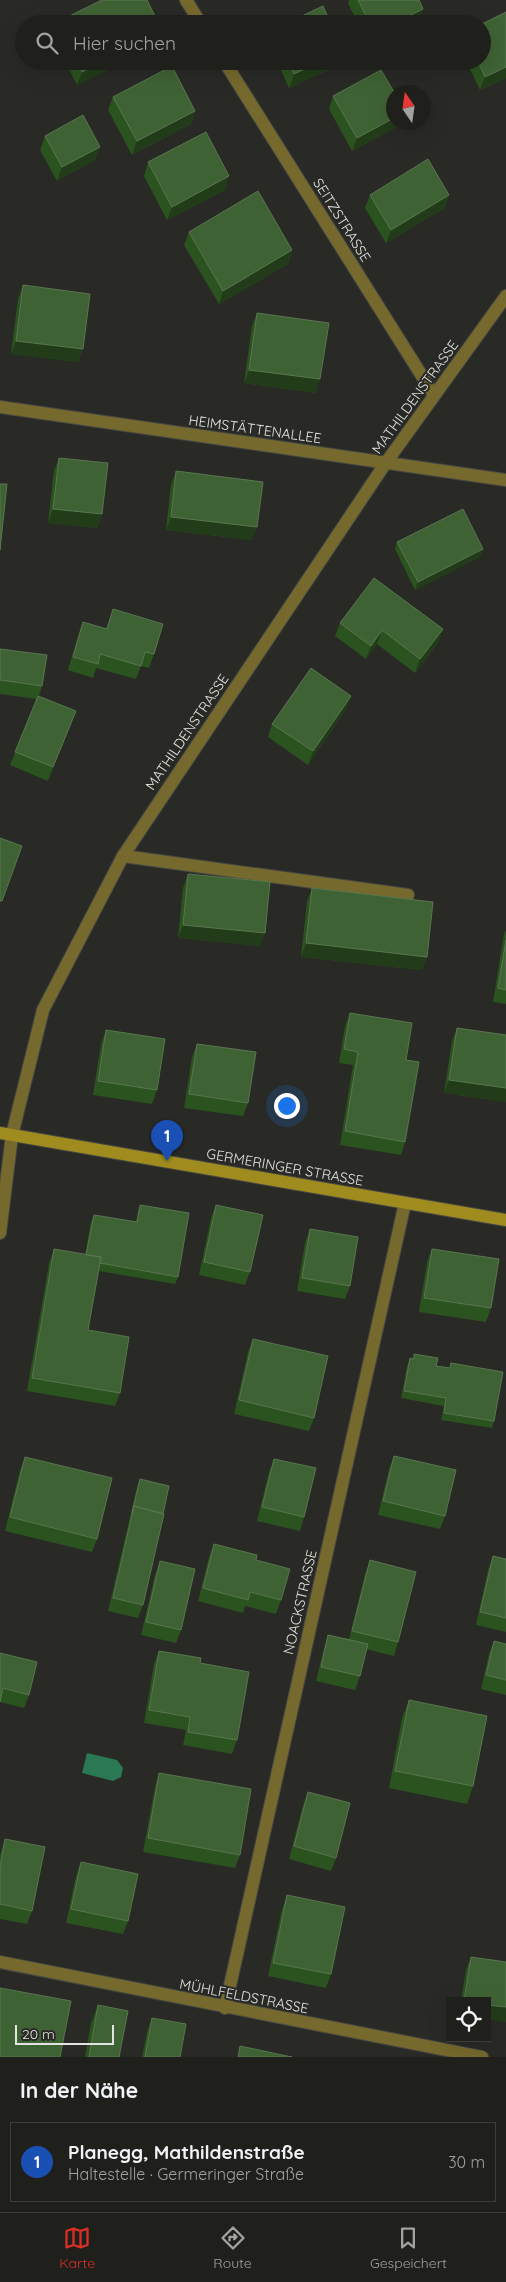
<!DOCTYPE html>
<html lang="de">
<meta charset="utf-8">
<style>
body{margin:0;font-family:Quicksand,sans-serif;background:#272825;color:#f1f3f6}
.controls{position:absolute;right:15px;bottom:15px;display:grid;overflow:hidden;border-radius:0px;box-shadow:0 5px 20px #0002}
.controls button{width:45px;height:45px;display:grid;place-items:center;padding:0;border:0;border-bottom:1px solid #3c3e3b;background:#1f201c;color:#f1f3f6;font:25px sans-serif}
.compass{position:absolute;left:386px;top:85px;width:45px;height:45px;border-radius:50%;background:#1f201c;box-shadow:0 5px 20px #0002;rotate:347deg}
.scale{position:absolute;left:15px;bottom:12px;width:99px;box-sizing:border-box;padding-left:5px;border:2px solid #e3e3e1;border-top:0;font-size:14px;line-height:18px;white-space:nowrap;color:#e3e3e1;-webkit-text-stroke:4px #292a26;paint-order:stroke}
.you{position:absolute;left:286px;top:1105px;width:18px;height:18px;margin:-12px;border:4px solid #fff;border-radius:50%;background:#1a73e8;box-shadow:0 0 0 8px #1a73e833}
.badge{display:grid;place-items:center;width:32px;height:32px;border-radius:50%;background:#d93025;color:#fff;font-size:16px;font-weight:700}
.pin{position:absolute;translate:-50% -41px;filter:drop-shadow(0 1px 2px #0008)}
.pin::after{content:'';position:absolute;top:26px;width:18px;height:15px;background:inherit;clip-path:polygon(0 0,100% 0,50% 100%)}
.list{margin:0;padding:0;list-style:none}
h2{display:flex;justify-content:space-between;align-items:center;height:65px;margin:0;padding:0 20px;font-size:21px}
h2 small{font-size:16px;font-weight:400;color:#a1a3a3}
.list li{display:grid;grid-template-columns:32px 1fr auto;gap:15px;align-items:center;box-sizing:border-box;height:80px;margin:0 10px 10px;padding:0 10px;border:1px solid #3c3e3b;border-radius:0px}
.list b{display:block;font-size:19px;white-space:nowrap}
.list p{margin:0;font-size:16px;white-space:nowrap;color:#a1a3a3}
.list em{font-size:16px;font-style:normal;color:#a1a3a3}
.icon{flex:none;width:28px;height:28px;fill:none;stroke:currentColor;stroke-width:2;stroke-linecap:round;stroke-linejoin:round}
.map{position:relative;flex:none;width:506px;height:2057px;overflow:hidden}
.search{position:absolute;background:#1f201c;box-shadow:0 5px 20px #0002;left:15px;right:15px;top:15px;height:55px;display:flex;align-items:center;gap:12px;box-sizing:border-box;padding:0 18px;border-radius:28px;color:#a1a3a3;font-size:19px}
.sheet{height:155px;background:#1f201c}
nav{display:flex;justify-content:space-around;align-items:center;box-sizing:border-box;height:70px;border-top:1px solid #3c3e3b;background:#1f201c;font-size:14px;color:#a1a3a3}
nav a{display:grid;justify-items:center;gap:2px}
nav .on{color:#d93025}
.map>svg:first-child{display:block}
.water{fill:#2a7954}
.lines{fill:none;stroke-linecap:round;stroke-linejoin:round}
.service-casing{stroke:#474844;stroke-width:14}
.minor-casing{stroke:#474844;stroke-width:14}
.secondary-casing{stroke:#474844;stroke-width:14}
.service{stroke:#75692d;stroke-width:12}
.minor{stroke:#75692d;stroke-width:12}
.secondary{stroke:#a08c1e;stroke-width:12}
.wall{fill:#2b531f}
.shaded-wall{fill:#223c19}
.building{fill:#3f6234;stroke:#58764f}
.labels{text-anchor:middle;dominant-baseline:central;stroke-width:4;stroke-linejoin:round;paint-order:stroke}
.street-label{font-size:14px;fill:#e3e3e1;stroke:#292a26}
</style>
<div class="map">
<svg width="506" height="2057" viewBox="0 0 506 2057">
<rect width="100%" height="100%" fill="#292a26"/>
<path class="water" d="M87,1753L117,1760L123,1768L121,1777L113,1781L82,1773Z"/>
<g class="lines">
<g class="service-casing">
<path id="service" d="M123,856L408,895"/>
</g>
<g class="minor-casing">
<path id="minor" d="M186,0L201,24
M224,61L434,395
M0,407L506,480
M0,1233L12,1135L43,1010L123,856L385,464L506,296
M0,1962L482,2057
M225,2008L405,1203"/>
</g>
<g class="secondary-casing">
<path id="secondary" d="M0,1133L506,1220"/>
</g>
<use href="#service" class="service"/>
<use href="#minor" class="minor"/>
<use href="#secondary" class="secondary"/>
</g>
<path class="wall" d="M349,0H419L423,9L418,22L415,24H358L348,3Z
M65,61H125L77,85Z
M277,61H341L339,65L289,88Z
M466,61H482L506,78L480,90Z
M333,96L394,122H401L400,125L352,151L329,109Z
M113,97L195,111L191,124L132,155L108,110Z
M45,136L100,147L95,160L57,181L40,150Z
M148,162L225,190L167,220L144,176Z
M370,195L445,208L386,243L365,208Z
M189,232L292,250L288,264L219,304L184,245Z
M23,285L83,349L78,362L11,354L18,299Z
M257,313L316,393L244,383L252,326Z
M59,458L102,514L97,528L48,523L54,471Z
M176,471L252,540L166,530L171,485Z
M397,542L483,549L481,556L415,590L395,549Z
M113,609L154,654L149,668L141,666L136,679L96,668L93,678L68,670L78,636L83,622L106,629Z
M340,623L443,629L438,643L415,673L377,644L366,659L335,636Z
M0,649L42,686L39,696L76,711L48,781L10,765L37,699L0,694Z
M351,696L346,709L308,765L268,737L272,724Z
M188,874L260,946L178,938L183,888Z
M312,888L427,957L422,970L301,957L307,902Z
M506,930V1004L493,1002L504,934Z
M350,1013L405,1142L401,1155L340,1145L353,1065L339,1063L345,1026Z
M457,1028L506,1035V1102L444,1093L452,1041Z
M106,1030L157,1090L152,1104L93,1095L101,1044Z
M197,1044L248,1103L243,1116L184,1108L192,1057Z
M140,1205L178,1277L175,1284L99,1271L88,1330L120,1393L115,1406L27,1391L49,1263L54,1249L85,1255L91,1222L94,1215L136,1222L138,1212Z
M216,1205L250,1272L245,1285L199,1275L211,1218Z
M310,1229L350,1286L345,1299L297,1291L305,1243Z
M432,1249L491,1308L486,1322L419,1312L427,1262Z
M253,1339L314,1418L309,1431L234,1414L248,1352Z
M414,1354L436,1366L450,1368L451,1363L494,1421L492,1428L441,1420L444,1406L401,1398L407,1366L410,1358L413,1359Z
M394,1456L445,1516L440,1529L378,1515L389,1469Z
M25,1457L97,1539L92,1552L5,1531L20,1470Z
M274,1459L304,1517L300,1531L257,1521L269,1472Z
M140,1479L143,1605L138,1618L108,1611L137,1487Z
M214,1544L256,1560L281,1600L276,1614L245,1606L243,1613L198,1601L209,1557Z
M493,1556L506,1559V1632L476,1625L488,1570Z
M370,1560L398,1642L394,1656L366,1649L360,1676L355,1690L316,1681L324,1648L328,1635L349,1639L365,1574Z
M160,1561L181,1630L176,1643L141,1635L155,1575Z
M494,1641L506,1644V1695L481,1689L489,1654Z
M159,1651L200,1663L237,1740L232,1754L183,1745L186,1730L144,1723L154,1664Z
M0,1653L29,1695L24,1708L0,1702Z
M409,1700L473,1786L467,1804L389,1788L402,1718Z
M159,1773L240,1855L235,1868L143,1852L155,1787Z
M308,1792L336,1858L331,1871L289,1859L303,1805Z
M5,1839L32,1911L27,1924L0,1919V1855Z
M81,1862L128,1921L123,1934L66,1923L76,1876Z
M287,1895L331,1974L326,1988L268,1976L282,1909Z
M471,1957L506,1962V2022L487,2019V2001H461L466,1970Z
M98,2005L119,2057H85L91,2023Z
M152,2018L180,2057H142L147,2032Z"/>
<path class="shaded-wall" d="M423,9L418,22L415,24H393Z
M103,61H125L77,85L82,72Z
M322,61H341L339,65L289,88L294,74Z
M506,67V78L480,90L485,77Z
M195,111L191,124L132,155L137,141Z
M394,118V122H401L400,125L352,151L357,138Z
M100,147L95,160L57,181L62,167Z
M229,176L225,190L167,220L172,207Z
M449,195L445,208L386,243L391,230Z
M292,250L288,264L219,304L223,291Z
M16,341L83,349L78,362L11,354Z
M249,370L320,379L316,393L244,383Z
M53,509L102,514L97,528L48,523Z
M171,517L257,527L252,540L166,530Z
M483,549L481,556L415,590L418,582Z
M443,629L438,643L415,673L420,659Z
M382,630L377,644L366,659L371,646Z
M351,696L346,709L308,765L313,751Z
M76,711L71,724L48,781L53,767Z
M183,925L265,933L260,946L178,938Z
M306,943L427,957L422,970L301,957Z
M449,1080L506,1088V1102L444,1093Z
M487,2005L506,2007V2022L487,2019Z"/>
<path class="building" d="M102,0H147L159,24H58L57,22Z
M358,0H419L423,9L393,24H370Z
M323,6L331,24H285Z
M506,12V67L485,77L478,61H482V24Z
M77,61H103L82,72Z
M288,61H322L294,74Z
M172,66L195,111L137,141L113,97Z
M381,70L394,92V118L357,138L333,96Z
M83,115L100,147L62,167L45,136Z
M206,132L229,176L172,207L148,162Z
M428,159L449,195L391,230L370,195Z
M258,191L292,250L223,291L189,232Z
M23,285L90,294L83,349L16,341Z
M257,313L329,323L320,379L249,370Z
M59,458L108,463L102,514L53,509Z
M176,471L263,482L257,527L171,517Z
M0,484H7L0,550Z
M463,509L483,549L418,582L397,542Z
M374,578L443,629L420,659L382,630L371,646L340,623Z
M113,609L163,624L154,654L145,652L141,666L100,654L98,664L73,657L83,622L107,629Z
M0,649L47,655L42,686L0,680Z
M311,668L351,696L313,751L272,724Z
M38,696L76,711L53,767L15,752Z
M0,838L22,846L2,901H0Z
M188,874L270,882L265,933L183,925Z
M312,888L433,902L427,957L306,943Z
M506,940V990L498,988Z
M350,1013L412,1023L406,1060L419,1062L405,1142L345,1131L358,1052L344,1049Z
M457,1028L506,1035V1088L449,1080Z
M106,1030L165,1039L157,1090L98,1081Z
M197,1044L256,1052L248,1103L189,1094Z
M140,1205L189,1213L178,1277L100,1263L101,1257L86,1255L94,1215L137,1222Z
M216,1205L263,1215L250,1272L204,1262Z
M310,1229L358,1237L350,1286L302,1278Z
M54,1249L101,1257L88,1330L129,1337L120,1393L32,1378Z
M432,1249L499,1259L491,1308L424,1298Z
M253,1339L328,1356L314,1418L239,1400Z
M414,1354L438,1358L436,1366L450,1368L451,1363L503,1372L494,1421L444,1413L446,1398L404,1391L410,1358L414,1359Z
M394,1456L456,1470L445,1516L383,1501Z
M25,1457L112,1478L97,1539L10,1517Z
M274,1459L316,1468L304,1517L262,1507Z
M140,1479L169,1486L163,1514L134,1506L132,1513Z
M134,1506L164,1514L143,1605L113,1598Z
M214,1544L257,1555L256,1560L290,1569L281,1600L250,1592L248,1600L203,1588Z
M493,1556L506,1559V1618L480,1612Z
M370,1560L416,1572L398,1642L352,1631Z
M160,1561L195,1569L181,1630L146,1622Z
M328,1635L368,1644L360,1676L321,1667Z
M494,1641L506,1644V1680L486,1675Z
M159,1651L201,1658L200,1663L249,1672L237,1740L188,1732L190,1717L149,1710Z
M0,1653L37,1662L29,1695L3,1688L0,1702Z
M409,1700L487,1716L473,1786L395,1771Z
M159,1773L251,1789L240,1855L148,1838Z
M308,1792L350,1803L336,1858L294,1846Z
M5,1839L45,1847L32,1911L0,1904V1867Z
M81,1862L138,1874L128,1921L71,1909Z
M287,1895L345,1907L331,1974L273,1963Z
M471,1957L506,1962V2007L487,2005V2001H464Z
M0,1988L71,2001L60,2057H0Z
M98,2005L128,2011L119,2057H89Z
M152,2018L186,2024L180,2057H145Z
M240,2046L292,2057H238Z"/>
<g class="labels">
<g class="street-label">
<text transform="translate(342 220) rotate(58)">SEITZSTRASSE</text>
<text transform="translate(415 397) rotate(-54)">MATHILDENSTRASSE</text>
<text transform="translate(255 429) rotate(8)">HEIMSTÄTTENALLEE</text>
<text transform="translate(187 732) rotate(-56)">MATHILDENSTRASSE</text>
<text transform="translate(285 1167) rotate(10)">GERMERINGER STRASSE</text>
<text transform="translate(300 1602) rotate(-77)">NOACKSTRASSE</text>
<text transform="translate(244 1996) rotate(11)">MÜHLFELDSTRASSE</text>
</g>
</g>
</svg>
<div class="controls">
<button><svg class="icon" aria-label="locate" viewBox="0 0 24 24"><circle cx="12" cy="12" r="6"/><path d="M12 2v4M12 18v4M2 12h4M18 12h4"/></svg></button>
</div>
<svg class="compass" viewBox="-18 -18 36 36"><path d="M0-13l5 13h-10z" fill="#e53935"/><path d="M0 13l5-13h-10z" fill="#a1a3a3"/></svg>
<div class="scale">20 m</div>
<div class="you"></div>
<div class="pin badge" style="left:167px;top:1161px;background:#1a4fb4">1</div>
<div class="search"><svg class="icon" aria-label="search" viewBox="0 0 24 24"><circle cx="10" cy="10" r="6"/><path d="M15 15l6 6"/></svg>Hier suchen</div>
</div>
<section class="sheet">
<h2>In der Nähe<small></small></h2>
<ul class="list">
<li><span class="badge" style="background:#1a4fb4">1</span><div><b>Planegg, Mathildenstraße</b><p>Haltestelle · Germeringer Straße</p></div><em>30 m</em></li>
</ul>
</section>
<nav>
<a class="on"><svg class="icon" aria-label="map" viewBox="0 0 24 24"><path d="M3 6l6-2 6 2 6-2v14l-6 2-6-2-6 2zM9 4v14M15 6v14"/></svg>Karte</a>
<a><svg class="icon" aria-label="directions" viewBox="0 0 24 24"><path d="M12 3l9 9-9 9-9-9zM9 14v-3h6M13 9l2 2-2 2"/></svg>Route</a>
<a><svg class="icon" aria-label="saved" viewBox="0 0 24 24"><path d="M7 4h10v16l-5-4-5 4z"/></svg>Gespeichert</a>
</nav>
